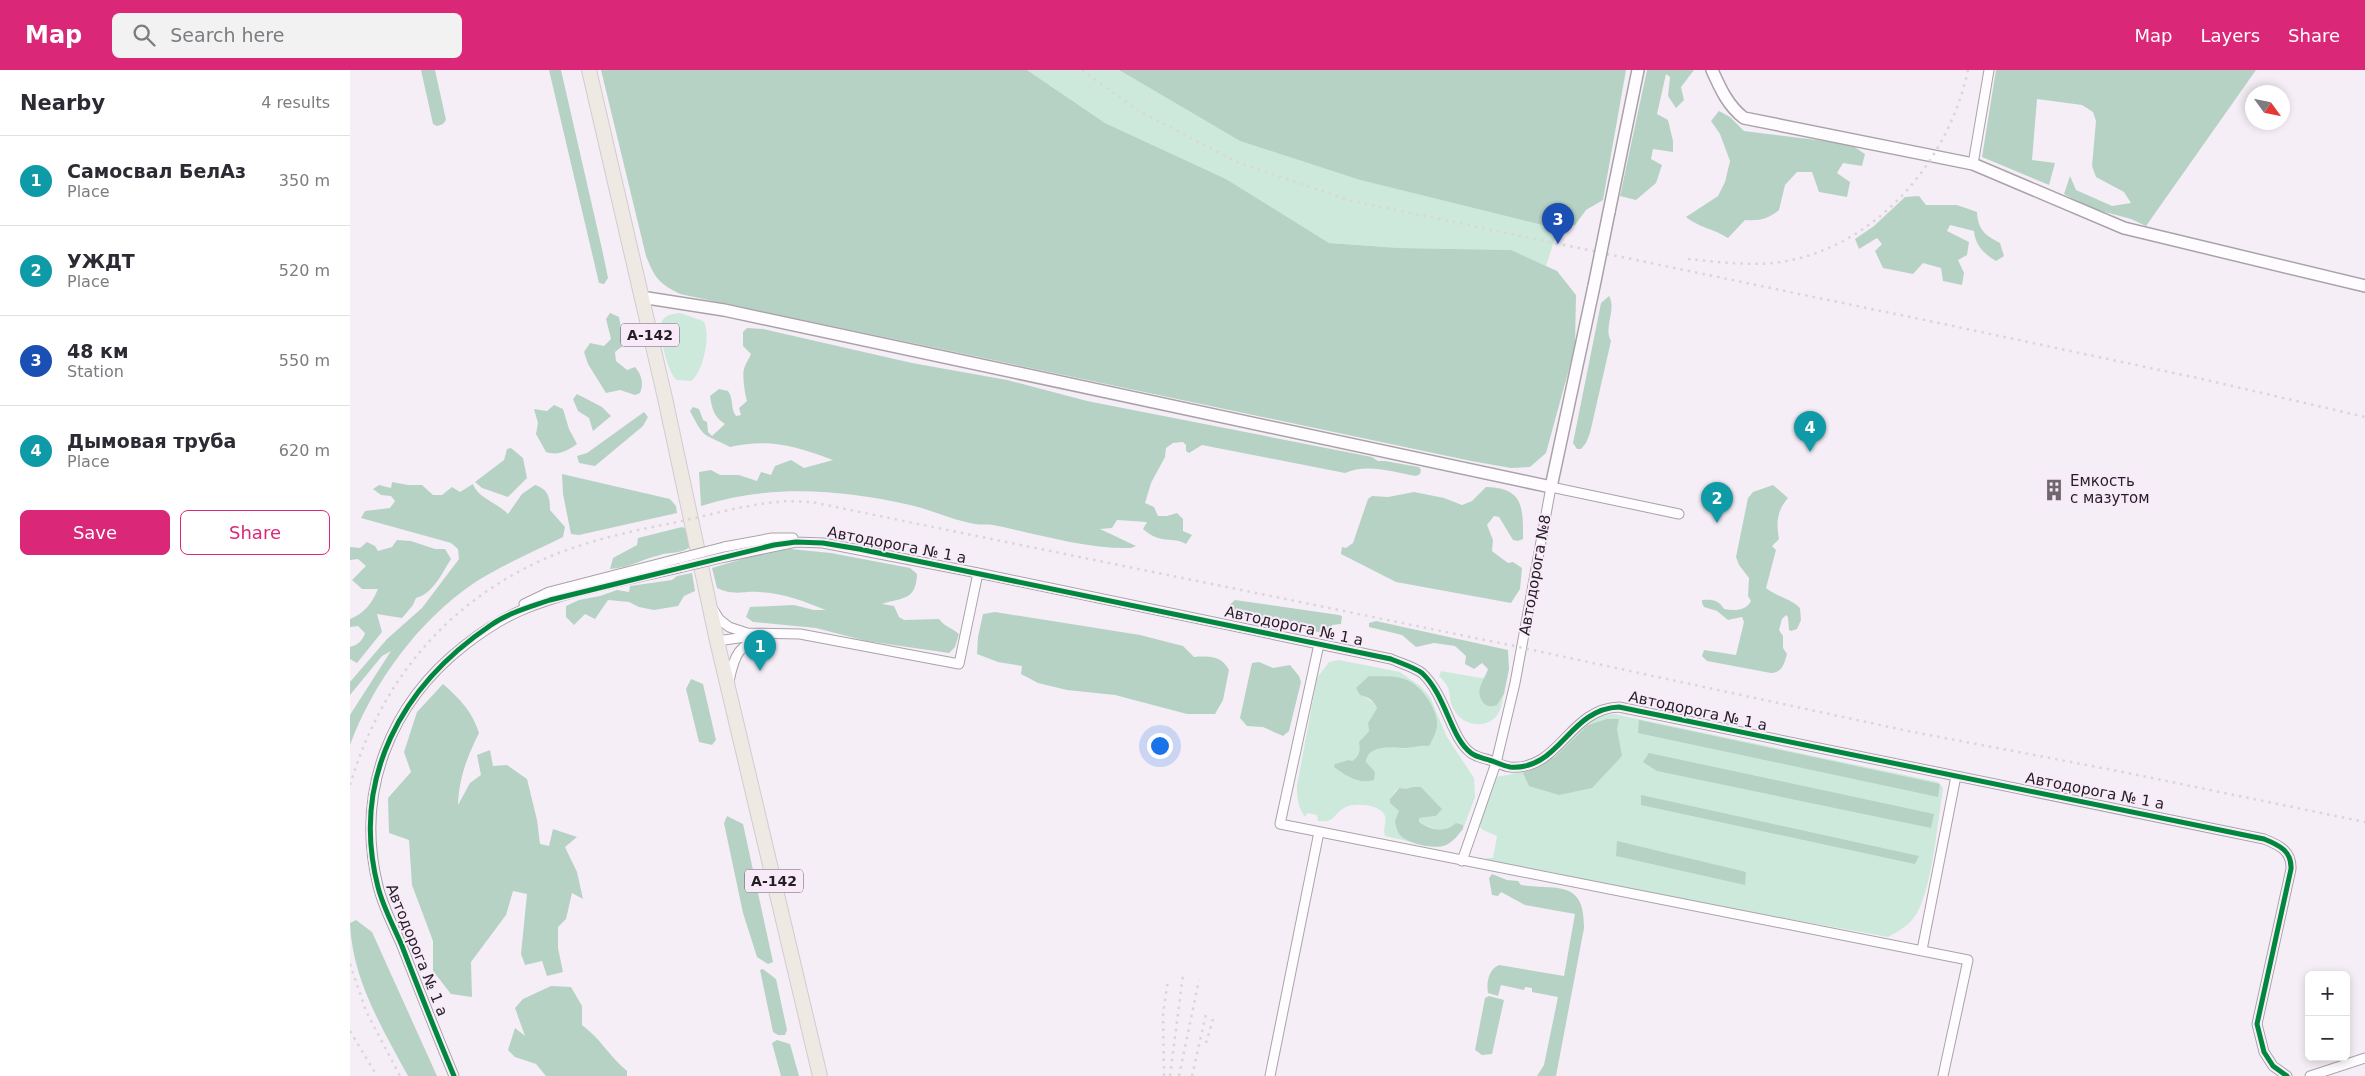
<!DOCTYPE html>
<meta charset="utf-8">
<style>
body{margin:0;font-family:"DejaVu Sans",sans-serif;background:#f2f2f3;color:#2b2b33}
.controls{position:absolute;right:15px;bottom:15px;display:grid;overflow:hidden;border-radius:8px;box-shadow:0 2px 8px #0003}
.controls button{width:45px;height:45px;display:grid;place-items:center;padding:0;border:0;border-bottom:1px solid #e1e1e2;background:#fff;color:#2b2b33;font:25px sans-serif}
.compass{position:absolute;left:1895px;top:15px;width:45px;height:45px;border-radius:50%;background:#fff;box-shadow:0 2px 8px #0003;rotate:123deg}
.you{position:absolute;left:809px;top:675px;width:18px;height:18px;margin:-12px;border:4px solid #fff;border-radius:50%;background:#1a73e8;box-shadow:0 0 0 8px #1a73e833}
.badge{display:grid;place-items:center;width:32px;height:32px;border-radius:50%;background:#db2777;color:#fff;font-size:16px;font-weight:700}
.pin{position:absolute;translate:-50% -41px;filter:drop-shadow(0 1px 2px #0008)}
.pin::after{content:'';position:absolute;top:26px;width:18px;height:15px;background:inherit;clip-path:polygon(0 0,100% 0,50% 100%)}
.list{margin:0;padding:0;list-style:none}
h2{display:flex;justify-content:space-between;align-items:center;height:65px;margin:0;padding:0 20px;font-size:21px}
h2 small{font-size:16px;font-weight:400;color:#7c7c81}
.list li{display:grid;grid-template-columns:32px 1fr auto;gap:15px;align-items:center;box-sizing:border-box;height:90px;padding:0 20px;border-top:1px solid #e1e1e2}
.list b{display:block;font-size:19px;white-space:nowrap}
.list p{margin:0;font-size:16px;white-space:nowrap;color:#7c7c81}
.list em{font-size:16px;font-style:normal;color:#7c7c81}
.actions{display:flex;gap:10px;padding:15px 20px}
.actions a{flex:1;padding:11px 0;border:1px solid #db2777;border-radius:8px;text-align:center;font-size:18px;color:#db2777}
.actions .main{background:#db2777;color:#fff}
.icon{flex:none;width:28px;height:28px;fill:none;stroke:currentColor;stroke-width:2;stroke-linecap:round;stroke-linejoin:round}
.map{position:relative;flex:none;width:2015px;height:1006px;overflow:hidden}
header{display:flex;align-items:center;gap:30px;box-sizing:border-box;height:70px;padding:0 25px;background:#db2777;color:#fff}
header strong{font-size:24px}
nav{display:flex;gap:28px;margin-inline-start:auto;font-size:18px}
.search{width:350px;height:45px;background:#f2f2f3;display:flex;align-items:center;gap:12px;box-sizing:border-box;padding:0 18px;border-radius:8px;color:#7c7c81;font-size:19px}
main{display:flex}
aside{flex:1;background:#fff}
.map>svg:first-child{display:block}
.green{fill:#cde9db;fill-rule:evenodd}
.forest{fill:#b6d2c4}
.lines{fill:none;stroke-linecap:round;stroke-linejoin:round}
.minor-casing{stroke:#a9a3a9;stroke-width:11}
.tertiary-casing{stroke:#a9a3a9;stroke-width:14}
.trunk-casing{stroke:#d0ccd0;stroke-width:16}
.minor{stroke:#fefcfe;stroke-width:9}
.tertiary{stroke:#fefcfe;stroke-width:11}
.trunk{stroke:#eee9e2;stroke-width:14}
.rail{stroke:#d9d6d9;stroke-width:2.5;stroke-dasharray:2.5 5;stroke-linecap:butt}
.minor-bridge-casing{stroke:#a9a3a9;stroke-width:11;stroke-linecap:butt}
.tertiary-bridge-casing{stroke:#a9a3a9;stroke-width:14;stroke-linecap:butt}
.minor-bridge{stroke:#fefcfe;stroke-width:9}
.tertiary-bridge{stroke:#fefcfe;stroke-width:11}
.cycleway-casing{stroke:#f9eafa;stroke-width:8}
.cycleway{stroke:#00873e;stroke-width:5}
.labels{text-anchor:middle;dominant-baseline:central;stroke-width:4;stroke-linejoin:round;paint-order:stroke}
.shield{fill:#f9eafa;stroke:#645c65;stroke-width:1}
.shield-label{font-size:14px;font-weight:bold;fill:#241f25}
.poi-label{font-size:15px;fill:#241f25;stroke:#f9eafa;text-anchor:start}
.street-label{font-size:15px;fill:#241f25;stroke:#f9eafa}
</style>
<header>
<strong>Map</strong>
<div class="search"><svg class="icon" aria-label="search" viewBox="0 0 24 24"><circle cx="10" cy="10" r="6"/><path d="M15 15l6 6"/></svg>Search here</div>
<nav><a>Map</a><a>Layers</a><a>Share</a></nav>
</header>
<main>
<aside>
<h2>Nearby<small>4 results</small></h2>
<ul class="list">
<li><span class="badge" style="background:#0f9aa8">1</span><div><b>Самосвал БелАз</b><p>Place</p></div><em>350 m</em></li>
<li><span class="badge" style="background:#0f9aa8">2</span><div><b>УЖДТ</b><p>Place</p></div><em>520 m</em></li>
<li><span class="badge" style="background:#1a4fb4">3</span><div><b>48 км</b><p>Station</p></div><em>550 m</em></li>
<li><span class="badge" style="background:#0f9aa8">4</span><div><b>Дымовая труба</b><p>Place</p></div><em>620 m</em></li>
</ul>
<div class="actions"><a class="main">Save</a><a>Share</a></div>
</aside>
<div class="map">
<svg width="2015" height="1006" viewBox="0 0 2015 1006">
<rect width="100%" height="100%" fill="#f6eef6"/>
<path class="green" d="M677,0H769L890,71L1010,110L1208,159L1196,196L1160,180L1049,178L979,173L876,109L755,53Z
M330,243L353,251C362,262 353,304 341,311L327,310C318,305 307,260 312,251C316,244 323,244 330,243Z
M989,590L1050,602L1070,616L1080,627L1097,667L1124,708L1125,727L1113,759V755L1090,761L1068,752L1069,748L1086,746L1089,736L1071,717H1063L1056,720L1049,718L1046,720L1040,729V733L1049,741L1055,769L1079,776L1035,766C1032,759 1038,751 1034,744C1029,734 1002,732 994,738C982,745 986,753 968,751L967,745L957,743L955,747C948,738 947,728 947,716L967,608L979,592ZM1006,618L1084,666C1078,670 1070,675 1064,677C1049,682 1020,668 1016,692L985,694C1002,691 1012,692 1009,672L1019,661L1018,653L1027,638C1022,628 1012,628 1006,618Z
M1091,601L1131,608L1136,607L1130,617L1147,635L1154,624C1152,629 1152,637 1149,642C1140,660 1113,657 1104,640C1096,626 1105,621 1089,606Z
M1264,644L1588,712L1593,718L1592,726C1587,757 1582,813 1569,839C1563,853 1551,860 1538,867L1214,808L1140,791L1136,788H1143L1147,766L1133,760L1130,757L1131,752L1140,715L1146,707L1172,702L1190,695L1241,648Z"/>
<path class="forest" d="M71,0H85L96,50L93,54L87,56L83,54Z
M199,0H211L252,179L258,208L254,214L249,213Z
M251,0H677L755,53L876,109L979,173L1049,178L1161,180L1207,201L1226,225L1225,277L1196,383L1180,397L1161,398L1121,391L330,224C309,213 305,209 296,186Z
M769,0H1276L1253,130L1236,140L1225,155L1208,159L1010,110L890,71Z
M1297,0H1344L1331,17L1334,30L1326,38L1318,26L1320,7L1316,4L1307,44L1318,50L1323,71V82L1303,79L1301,89L1312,95L1306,113L1286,130L1270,126Z
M1646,0H1906L1796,156L1781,149L1740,138L1714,124L1720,106L1726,120L1762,136L1781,133L1774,122L1746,107L1742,96L1746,51L1743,42L1732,35L1687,29L1682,90L1705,93L1699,115L1632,87Z
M1369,41L1380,47L1394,61L1500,74L1515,84L1512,96L1493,93L1487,103L1500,112L1497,127L1469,122L1462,102H1447L1435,115L1429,140C1418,149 1410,151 1395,150L1378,168C1364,159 1348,157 1336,147L1368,126L1375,112L1380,91L1370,64L1361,51Z
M1569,126L1576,135H1607L1627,142C1628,160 1635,165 1650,173L1654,186L1646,191C1634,184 1625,175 1624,161L1600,155L1597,161L1619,172L1617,185L1608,190L1614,203L1612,215L1593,211L1591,198L1573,193L1563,204L1533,198L1525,181L1532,174L1527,168L1509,179L1505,169L1524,156L1555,127Z
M1259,226C1267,239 1253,258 1261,271L1240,363L1236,373L1231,379H1227L1223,373L1251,233Z
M260,243L269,247L274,275L265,282L266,291L277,300L285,297C292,305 294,314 290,323L285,325L270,320L256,323L238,294L234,282L240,273L254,276L261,269L256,249Z
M397,258L413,259L562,293L657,310L737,331L1022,387L1028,391H1035L1069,397L1071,400L1070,404L1066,406C1043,402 1017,393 995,403L852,375L839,383L836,381V375L833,372L823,373L816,378L815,387L801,413L795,433L804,437L808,446H817L827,443L833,449V461L842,465L836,474C823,466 811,475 793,459L797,452L767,450L762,458L750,459L786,476L781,478C735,479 688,464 643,455C637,454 631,455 625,454C602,450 582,440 560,435C490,419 419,414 351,436L349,402L361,400L370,405H389L407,411L411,402L421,405L425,396L441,390L454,398L483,390C446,376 419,368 380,377C353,363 355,370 340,341L343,337L349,339L353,350L357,352L358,362L362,366L375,354C364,347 362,339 360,326L369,319L378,321C384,329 380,338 386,346L391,345L389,338L397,331C395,325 392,305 394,299C395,294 399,289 401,284L393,276V262Z
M227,324L252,337L261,346L243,361L239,348L228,341L223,329Z
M204,335L213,339L219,359L227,374C217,381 208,386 196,382L186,364L188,353L184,339L197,341Z
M294,342L298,347L293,356L245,396L229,393L227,386L237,383Z
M161,378L173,388L177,408L158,427L132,418L125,412L154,390L157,379Z
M212,404L320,429L326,436L327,443L229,465L221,464L213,424Z
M42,412L58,415H72L83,425H92L102,417L110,422L123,414C128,428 146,432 158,444L172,424L185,415C198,419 200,427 200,440L215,457L213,467C183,482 152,495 124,513C68,551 23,613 0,675V645L41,581L32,586L0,625V612L37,569L72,538L109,489L108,479L101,473L11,448L15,441L40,438L45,431L41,426L31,425L23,419L29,415L41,418Z
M1423,415L1438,428C1427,441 1426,452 1429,469L1422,476L1426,480L1416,518C1427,527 1440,528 1450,538L1451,550L1447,559L1441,561L1439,560L1438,547L1436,545L1432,549L1429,560L1433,566V578L1437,584C1434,594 1433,602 1421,603L1357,591L1352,586L1354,580L1386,585L1394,552L1392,547L1378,550L1367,541L1354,537L1352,533V530C1362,529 1369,530 1374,539C1384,541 1396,541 1401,531L1398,526L1399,508L1389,495L1386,487L1398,428L1403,422Z
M1136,417C1174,418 1173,437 1173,469L1168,471L1163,470L1149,447L1144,446L1137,455L1143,470L1142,481L1158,493L1163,492L1172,498L1170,519L1161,533L1046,512L991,484L992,477L996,478L1003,473L1018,429L1022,426L1038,427L1064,422L1094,428L1112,435L1122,431Z
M332,457L340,461L343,474C333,485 322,481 310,485C292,489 279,498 260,499L263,488L287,475L288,468Z
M47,470L61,471L85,479H95L101,489C92,503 83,524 66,528L63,535L52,548L27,544L32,562L7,593L0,589V577C8,575 13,570 15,563L8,556L0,557V549C15,543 22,533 28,519H12L2,510L16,496L8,489L0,490V477L10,478L17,472L25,476L28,481L42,477Z
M440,479L481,483L560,498L567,504C566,531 553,527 532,534L544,536L549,547L554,550L589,549C596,558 601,557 609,564L605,577L599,583L516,571L466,558L403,552L396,547L400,537L444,535L464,540H476C454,531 433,523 409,522C392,521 384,526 367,518L362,498L416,482Z
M342,503L345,521L334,526L328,536L304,540L289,537L279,532L258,530L245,549L235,544L224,555L216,547V536L229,530L250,526L267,520L279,522L280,516L322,510L327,506Z
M885,530L989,545L992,546L991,554L982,555L980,562L973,563L879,543L878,536Z
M645,542L790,565L833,576L844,587C859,586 872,586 879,600L873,630L865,644H837L765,625L717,620L688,613L671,604L672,596L648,592L627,584L628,567L633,544Z
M1026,551L1158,580L1159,599L1154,624L1147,635C1141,637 1136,637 1132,631C1125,619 1134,611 1138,599L1132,593L1124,599L1115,594L1116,586L1105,576L1084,573L1066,577L1052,565L1019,557V553Z
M909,592L923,598L940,595L949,606L951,612L939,661L933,666L913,657L897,656L890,648L902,593Z
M1019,606C1030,607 1044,605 1054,609C1069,613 1085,635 1087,651C1088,660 1083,669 1079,676C1070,675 1064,678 1056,678C1043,678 1018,673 1016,692L1025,702L1024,710C1009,715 995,705 984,697L985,694L999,690L1002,691C1010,686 1010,681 1009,672L1019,661L1018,653L1027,638C1023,630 1019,627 1010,625L1006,618Z
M341,609L353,614L366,670L362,675L349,672L336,619Z
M93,614C110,629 122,641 129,663C117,687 109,708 108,735L120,713L131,705L127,685L140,680L143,696L157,695L177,709L187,750L190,774L199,776L203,759L227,767L215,777L227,802L233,829L222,823L216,849L208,857V878L213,902L197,906L192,891L175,895L171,884L177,824L163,821L156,845L121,892L122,927L101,924L83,901V871L62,815L59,770L39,763L38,728L61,702L54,682L67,642Z
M1257,649H1269L1267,659L1272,686L1242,718L1209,725L1179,716L1173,703L1205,687L1238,655Z
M1289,650L1590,714L1588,727L1288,663Z
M1299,683L1584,744L1581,758L1307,701L1293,692Z
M1063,717H1071L1092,739L1086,746L1069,748V752C1082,760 1094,764 1106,753L1113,755V759C1108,765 1103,772 1096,775C1085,780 1059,774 1051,766C1047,762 1046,756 1045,751L1049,741L1040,733V729L1049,718L1056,719Z
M1291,725L1569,786L1565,794L1291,735Z
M377,746L393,754L423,892L418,894L407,887L393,843L374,753Z
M1267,771L1396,802L1395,815L1266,786Z
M1142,804L1157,810L1168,811L1171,815C1207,820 1235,809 1234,858L1206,1006H1187L1194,995L1208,927L1182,922V918L1175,917L1174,920L1151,915L1148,926L1138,923C1136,912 1139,899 1149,895L1214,906L1225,844L1175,835L1151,822L1148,826L1142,825L1139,808Z
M6,850L22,862L87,1006H58C32,958 2,909 0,853Z
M413,899L426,909L437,960L435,965H428L423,962L410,900Z
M201,916L221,917L232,936V955C250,968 260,987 277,1001V1006H196L186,994L165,987L158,980L165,958L175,966L165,938L173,929Z
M1139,926L1154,930L1142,984L1132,985L1125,980L1135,928Z
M427,970L440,974L449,1006H431L422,973Z"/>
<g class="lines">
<g class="minor-casing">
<path id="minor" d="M1623,94L1639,0
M374,477L422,468H443
M375,487L446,472L473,473L628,503L1041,589C1050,593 1064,597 1072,603C1096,625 1101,669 1121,683C1126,687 1133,688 1139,690C1146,692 1153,696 1160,697C1210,701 1218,639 1269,637L1914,769C1929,775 1942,781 1941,799L1907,954L1914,982L1923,996L1937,1006
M174,534L199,522L331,488
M364,541L369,549L379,557L397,563L450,564L609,594L628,503
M367,571L403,566
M969,574L930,754L1618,890L1593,1006
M379,611C385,583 388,576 416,565
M1112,791L1146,693L1165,613L1201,417L1329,444
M1572,880L1606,706
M104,1006C86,963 69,919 52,876C44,857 33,837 28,816C5,723 39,634 115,575C133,561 151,549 172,540C223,519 280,510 333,497
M920,1006L969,762
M1960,1006L2015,988"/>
</g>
<g class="tertiary-casing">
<path id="tertiary" d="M1362,0C1370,18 1378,36 1394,48L1623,94L1774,158L2015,216
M1259,142L1288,0
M291,227L374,240L1201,417L1244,216"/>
</g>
<g class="trunk-casing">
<path id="trunk" d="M239,0L315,328L367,571L470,1006"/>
</g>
<use href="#minor" class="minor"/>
<use href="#tertiary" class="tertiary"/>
<use href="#trunk" class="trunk"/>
<path class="rail" d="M732,0L787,40L887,92L998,130L1584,252L1852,309L2015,347
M1338,189C1370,192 1405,197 1437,191C1530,173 1599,89 1618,0
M0,715C31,612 94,535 192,490C234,471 282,461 327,452C360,445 394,435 427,432C438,430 450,432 461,432L1150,573L1558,661L1768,701L2015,752
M0,894L16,941L50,1006
M0,961L27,1006
M856,973L864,946
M814,1006L813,944L818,910
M820,1006L833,905
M829,1006L849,910
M842,1006L856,944"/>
<g class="minor-bridge-casing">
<path id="minor-bridge" d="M331,488L374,477
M333,497L375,487"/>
</g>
<g class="tertiary-bridge-casing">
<path id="tertiary-bridge" d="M1244,216L1259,142"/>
</g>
<use href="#minor-bridge" class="minor-bridge"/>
<use href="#tertiary-bridge" class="tertiary-bridge"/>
<g class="cycleway-casing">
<path id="cycleway" d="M104,1006C86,963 69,920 52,876C44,857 33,837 28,817C0,708 52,615 141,555C158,543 180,537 200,530L424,475L446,472L473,473L509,479L1041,589C1050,593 1064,597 1072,603C1096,625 1101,669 1121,683C1126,687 1133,688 1139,690C1146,692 1153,696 1160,697C1210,701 1218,639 1269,637L1914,769C1929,775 1942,781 1941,799L1907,954L1914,982L1923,996L1937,1006"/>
</g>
<use href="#cycleway" class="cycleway"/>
</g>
<defs>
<g id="building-bare" transform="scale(1.725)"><path d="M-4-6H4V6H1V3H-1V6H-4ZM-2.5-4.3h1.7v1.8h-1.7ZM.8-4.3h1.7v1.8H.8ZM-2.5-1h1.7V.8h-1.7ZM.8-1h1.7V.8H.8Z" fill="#6e676e" stroke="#f9eafa" stroke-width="2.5" paint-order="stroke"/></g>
</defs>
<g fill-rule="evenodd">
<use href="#building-bare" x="1704" y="420"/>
</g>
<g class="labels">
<g class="shield">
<rect x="271" y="253.5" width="58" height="23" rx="4"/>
<rect x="395" y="799.5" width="58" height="23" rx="4"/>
</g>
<g class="shield-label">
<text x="300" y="265">А-142</text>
<text x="424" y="811">А-142</text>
</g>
<g class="poi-label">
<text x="1720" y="411">Емкость<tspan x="1720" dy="17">с мазутом</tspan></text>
</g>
<g class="street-label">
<text transform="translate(547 475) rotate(11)">Автодорога № 1 а</text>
<text transform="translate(1185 505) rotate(-80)">Автодорога №8</text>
<text transform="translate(944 556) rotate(12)">Автодорога № 1 а</text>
<text transform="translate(1348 641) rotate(12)">Автодорога № 1 а</text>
<text transform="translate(1745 721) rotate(11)">Автодорога № 1 а</text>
<text transform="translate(67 880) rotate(68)">Автодорога № 1 а</text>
</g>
</g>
</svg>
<div class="controls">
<button>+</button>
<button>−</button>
</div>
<svg class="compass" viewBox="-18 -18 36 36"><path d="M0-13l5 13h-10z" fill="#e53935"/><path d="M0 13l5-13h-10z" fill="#7c7c81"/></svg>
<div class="you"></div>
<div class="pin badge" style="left:410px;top:601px;background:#0f9aa8">1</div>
<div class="pin badge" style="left:1367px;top:453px;background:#0f9aa8">2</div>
<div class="pin badge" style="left:1208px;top:174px;background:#1a4fb4">3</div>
<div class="pin badge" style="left:1460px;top:382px;background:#0f9aa8">4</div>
</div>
</main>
